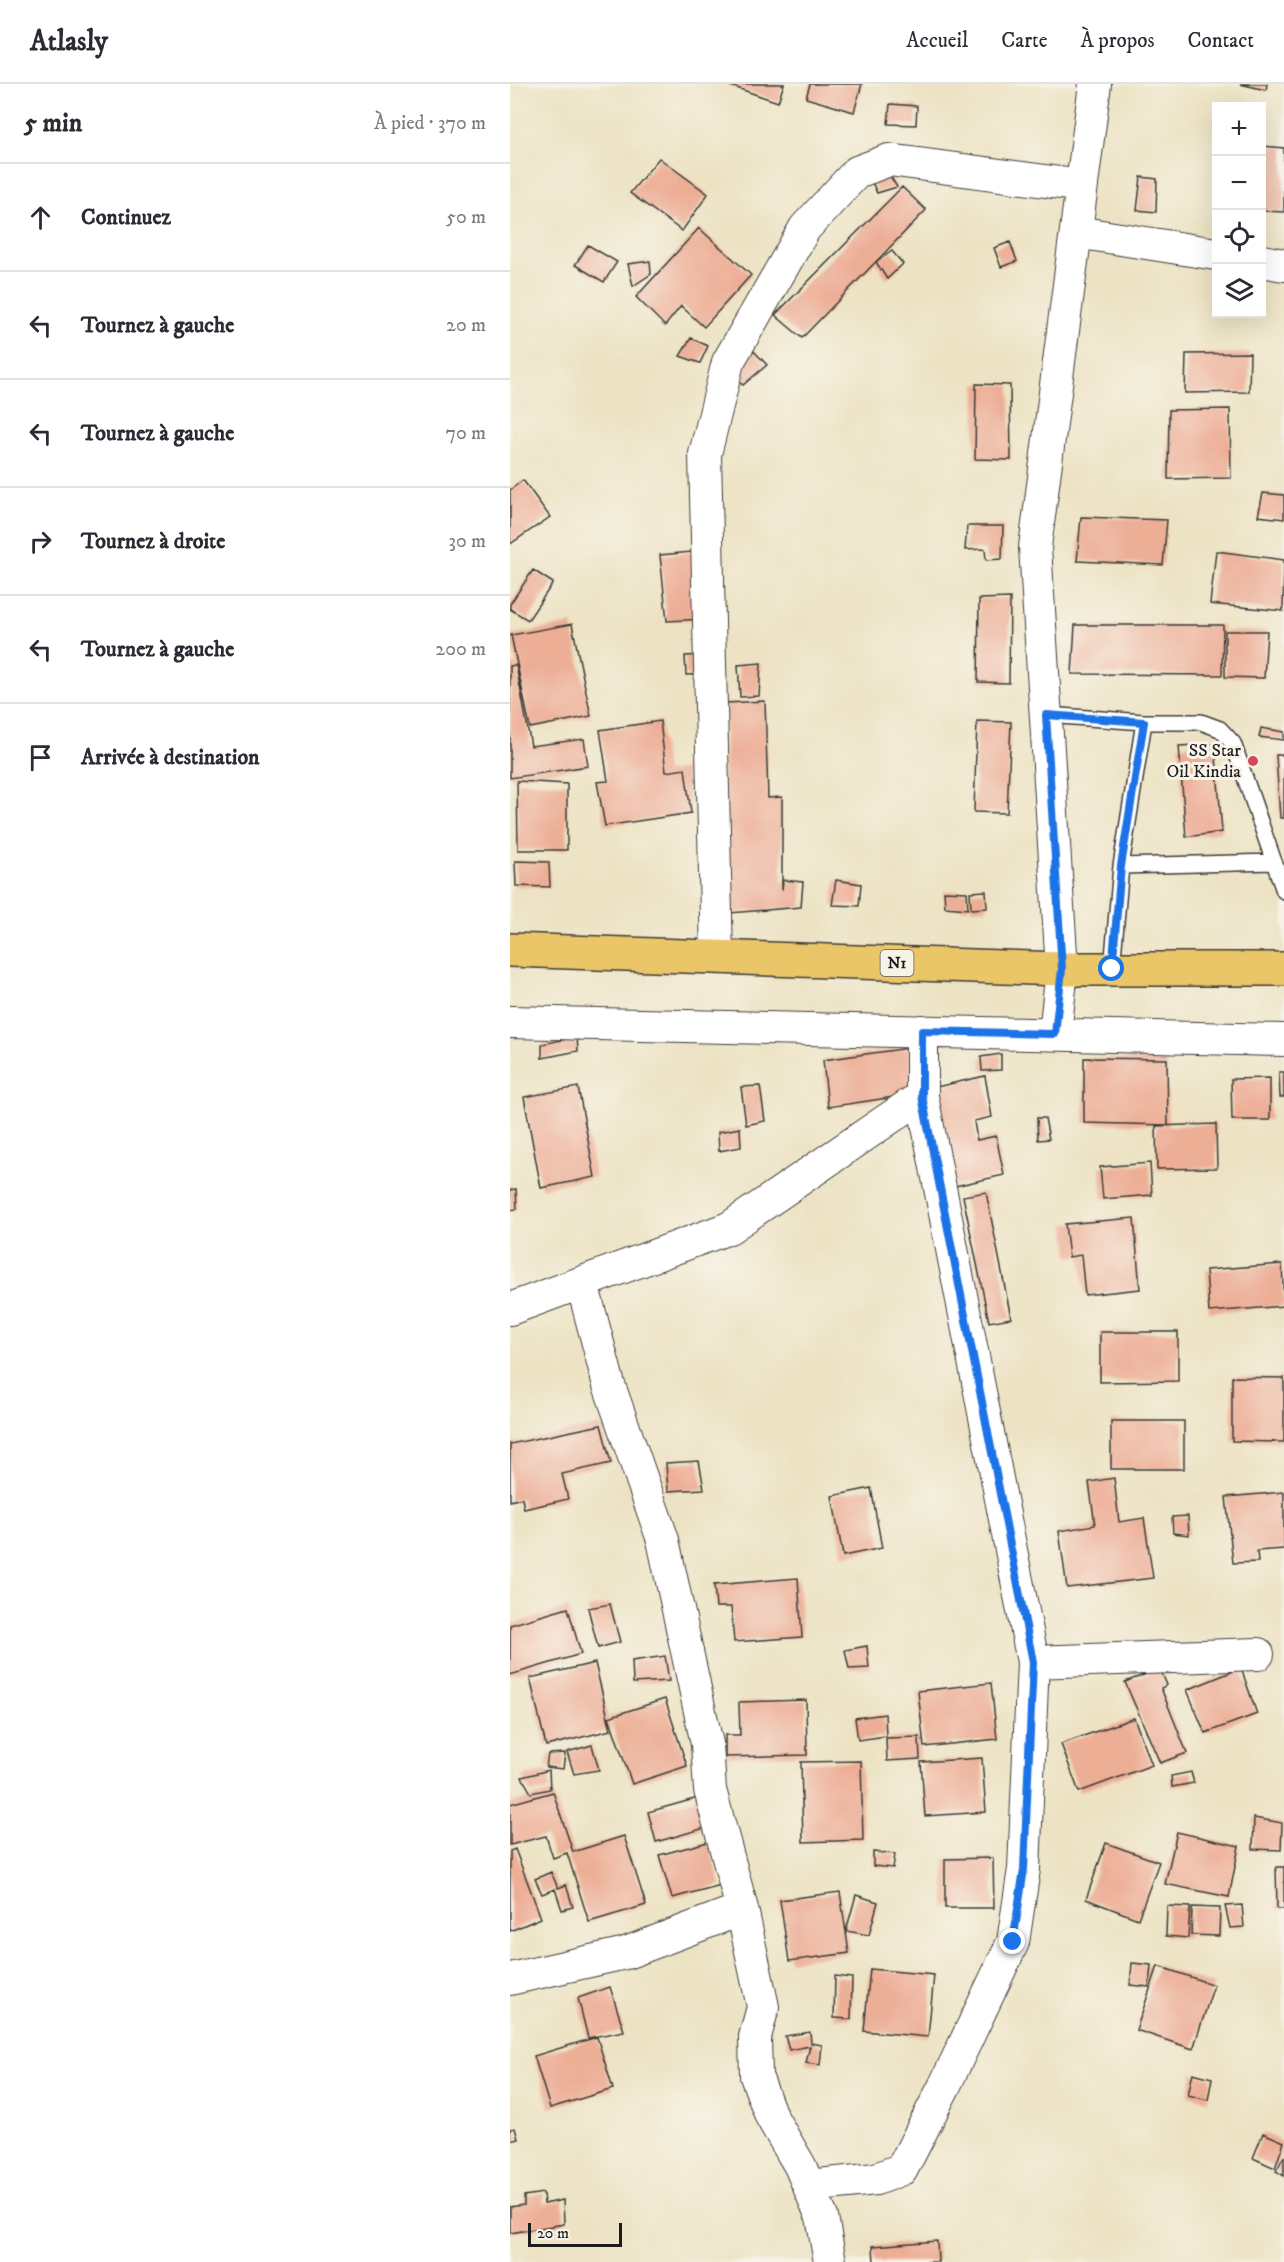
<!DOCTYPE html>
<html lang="fr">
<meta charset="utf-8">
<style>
body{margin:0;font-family:"IM FELL DW Pica",serif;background:#f7f7f7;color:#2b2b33}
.controls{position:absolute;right:18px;top:18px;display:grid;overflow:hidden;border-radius:0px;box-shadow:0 6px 24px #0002}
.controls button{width:54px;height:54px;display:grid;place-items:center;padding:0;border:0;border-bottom:2px solid #e1e1e2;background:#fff;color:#2b2b33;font:30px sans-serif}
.scale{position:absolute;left:18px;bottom:15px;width:94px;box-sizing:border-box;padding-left:6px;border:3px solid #1c1c1c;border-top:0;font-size:16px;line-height:21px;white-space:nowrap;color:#1c1c1c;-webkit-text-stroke:4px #f7f3e8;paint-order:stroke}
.stop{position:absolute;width:18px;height:18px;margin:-14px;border:4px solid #1a73e8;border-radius:50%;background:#fff}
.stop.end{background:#1a73e8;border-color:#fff;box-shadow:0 2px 6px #0008}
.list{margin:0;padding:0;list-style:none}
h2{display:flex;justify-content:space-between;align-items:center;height:78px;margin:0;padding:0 24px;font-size:26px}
h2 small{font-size:20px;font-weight:400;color:#7c7c81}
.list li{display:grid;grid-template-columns:39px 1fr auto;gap:18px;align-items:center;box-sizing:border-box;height:108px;padding:0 24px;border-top:2px solid #e1e1e2}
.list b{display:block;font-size:22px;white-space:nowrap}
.list em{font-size:20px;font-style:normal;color:#7c7c81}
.icon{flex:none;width:33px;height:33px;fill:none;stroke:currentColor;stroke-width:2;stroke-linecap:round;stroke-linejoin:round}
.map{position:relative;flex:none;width:774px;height:2178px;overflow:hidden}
header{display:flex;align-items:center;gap:36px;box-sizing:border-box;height:84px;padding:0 30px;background:#fff;border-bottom:2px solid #e1e1e2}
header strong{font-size:28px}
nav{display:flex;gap:33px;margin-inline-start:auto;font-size:21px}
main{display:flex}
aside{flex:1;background:#fff}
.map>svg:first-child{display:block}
.building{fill:#edae96}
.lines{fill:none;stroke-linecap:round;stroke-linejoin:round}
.lane-casing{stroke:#3b3a35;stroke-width:18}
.street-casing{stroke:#3b3a35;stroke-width:34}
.highway-casing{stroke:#3b3a35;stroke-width:36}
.lane{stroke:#fff;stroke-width:15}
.street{stroke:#fff;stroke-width:32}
.highway{stroke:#ebc669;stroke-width:33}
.route{stroke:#1a73e8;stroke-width:8}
.poi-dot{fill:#d1495b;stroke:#f7f3e8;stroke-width:2}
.labels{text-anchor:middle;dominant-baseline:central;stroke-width:6;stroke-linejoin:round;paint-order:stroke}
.shield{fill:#f7f3e8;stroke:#5e5c59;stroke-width:1.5}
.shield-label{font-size:16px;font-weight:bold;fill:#1c1c1c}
.poi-label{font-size:18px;fill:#1c1c1c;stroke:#f7f3e8;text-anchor:end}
</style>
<header>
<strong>Atlasly</strong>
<nav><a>Accueil</a><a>Carte</a><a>À propos</a><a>Contact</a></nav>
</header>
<main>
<aside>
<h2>5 min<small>À pied · 370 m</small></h2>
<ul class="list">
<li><svg class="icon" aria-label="ahead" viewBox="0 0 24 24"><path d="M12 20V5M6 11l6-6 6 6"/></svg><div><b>Continuez</b></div><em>50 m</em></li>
<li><svg class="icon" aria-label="left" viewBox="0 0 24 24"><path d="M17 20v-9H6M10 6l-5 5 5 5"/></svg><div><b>Tournez à gauche</b></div><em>20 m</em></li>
<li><svg class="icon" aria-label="left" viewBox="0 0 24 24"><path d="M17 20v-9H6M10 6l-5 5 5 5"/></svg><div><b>Tournez à gauche</b></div><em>70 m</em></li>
<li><svg class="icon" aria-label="right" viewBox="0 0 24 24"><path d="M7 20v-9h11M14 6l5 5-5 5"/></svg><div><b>Tournez à droite</b></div><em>30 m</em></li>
<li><svg class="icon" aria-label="left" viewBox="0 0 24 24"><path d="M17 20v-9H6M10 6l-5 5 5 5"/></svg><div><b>Tournez à gauche</b></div><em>200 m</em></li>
<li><svg class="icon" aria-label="arrive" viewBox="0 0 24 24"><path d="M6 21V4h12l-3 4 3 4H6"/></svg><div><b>Arrivée à destination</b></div></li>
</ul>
</aside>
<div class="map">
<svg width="774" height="2178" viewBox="0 0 774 2178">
<rect width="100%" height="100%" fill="#f7f3e8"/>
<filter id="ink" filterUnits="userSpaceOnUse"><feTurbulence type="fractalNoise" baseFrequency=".0167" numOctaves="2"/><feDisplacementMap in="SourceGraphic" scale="12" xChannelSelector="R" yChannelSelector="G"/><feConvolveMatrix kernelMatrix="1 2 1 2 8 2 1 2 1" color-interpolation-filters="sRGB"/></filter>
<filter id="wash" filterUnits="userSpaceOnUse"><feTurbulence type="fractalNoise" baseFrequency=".008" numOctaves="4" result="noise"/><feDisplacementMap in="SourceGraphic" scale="24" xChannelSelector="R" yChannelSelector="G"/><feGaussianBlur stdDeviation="1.35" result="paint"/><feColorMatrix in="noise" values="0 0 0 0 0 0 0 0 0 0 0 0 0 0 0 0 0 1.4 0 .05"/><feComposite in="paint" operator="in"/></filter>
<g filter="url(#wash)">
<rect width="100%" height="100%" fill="#ede3c4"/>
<g id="blocks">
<path class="building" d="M215,0H274L268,18Z
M300,0H352L344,28L296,14Z
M730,0H757L756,6Z
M380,20L407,22L406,41L378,40Z
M752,62L774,64V128L752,127Z
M149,74L198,110L172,147L120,109Z
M377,87L387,103L367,109L361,96Z
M631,93L647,95L646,128L627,126Z
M392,103L416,126L292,254L265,231Z
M189,144L241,191L194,243L171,222L155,242L126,213Z
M500,158L507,177L491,183L484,164Z
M78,161L107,178L94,198L65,181Z
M382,167L393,180L377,195L366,178Z
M140,177L141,190L123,202L118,180Z
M181,254L198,262L190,279L170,272Z
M242,265L257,281L233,301L219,289Z
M740,269L739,308L675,309L676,270Z
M466,300L500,301L501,376L465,375Z
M720,325L721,394L658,395L659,326Z
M13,396L40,433L0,460V406Z
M753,409L774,411V435L748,432Z
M571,433L657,436L653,481L567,477Z
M457,442H493L492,475L476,476L475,465L455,466Z
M192,467L195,535L157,537L150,471Z
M706,467L774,476L773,527L700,520Z
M23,486L43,499L18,536L0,525V520Z
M500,514L499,599L468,598L469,515Z
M62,540L81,632L20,644L1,551Z
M565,541H713L712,591L562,590Z
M715,547H757L754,594L715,593Z
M195,571L196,590L176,591L175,572Z
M251,579L249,612L230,613L228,581Z
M6,581L21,662L74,655L78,682L0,694V582Z
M255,617L258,714L272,713V806L273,796L293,798L291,823L208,830L216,619Z
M150,637L156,688L175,685L181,729L95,742L87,698L98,697L90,646Z
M467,637L501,638L497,729L464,728Z
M751,644L774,648V656L749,653Z
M705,660L712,748L676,753L669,662Z
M766,671H774V734H770Z
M7,697L57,700V766H8Z
M5,777L39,778L40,803L6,802Z
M326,796L351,800L349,822L322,821Z
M434,807L457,808L458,825L435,823Z
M476,807L477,824L461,825L460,808Z
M67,953L68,967L32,974V960Z
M399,964L404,1010L318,1023L313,976Z
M491,970V986L472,987L471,973Z
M574,974L657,975L658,1041L574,1039Z
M769,988H774V1013H770Z
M475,992L482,1033L464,1037L467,1056L486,1052L494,1091L445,1102L426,1003Z
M760,994V1036H722L721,995Z
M250,1002L255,1037L236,1041L231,1003Z
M68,1003L85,1093L31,1104L14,1013Z
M527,1034H535L539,1055L528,1056Z
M706,1040L707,1084L647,1085L646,1042Z
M230,1044L231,1063L209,1067L208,1048Z
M640,1079L642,1111L593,1115L590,1083Z
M6,1105L7,1125L0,1126V1106Z
M476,1108L501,1234L479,1238L453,1112Z
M624,1134L630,1205L575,1211L571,1171L559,1173L555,1140Z
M772,1180L774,1222L699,1228L696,1186Z
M590,1248H668V1297L590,1298Z
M722,1293L774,1294V1358L722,1357Z
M601,1337H674V1385H601Z
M91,1341L101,1379L52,1390L58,1415L14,1425L12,1414L0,1417V1360Z
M189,1377L194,1405L158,1407L156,1379Z
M604,1394L609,1438L634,1434L643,1494L557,1504L549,1447L585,1441L579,1398Z
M361,1404L372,1464L333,1472L322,1412Z
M774,1408V1465L747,1467L748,1478L723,1479L716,1413Z
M678,1432L679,1451L663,1449L662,1433Z
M288,1494L292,1553L224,1558L221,1523H206L204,1501Z
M100,1520L110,1558L88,1564L78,1524Z
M58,1524L71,1570L0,1591V1541Z
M357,1562L359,1584L339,1585L335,1566Z
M155,1572L159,1597L123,1599L122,1577Z
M85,1579L101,1646L36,1662L20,1594Z
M731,1584L747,1630L695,1649L677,1606Z
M650,1585L657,1601L651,1604L677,1669L650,1679L615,1598Z
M481,1599L487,1655L414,1663L408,1607Z
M155,1615L177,1682L122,1700L99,1633Z
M296,1616L297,1671L215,1673V1651H230L229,1618Z
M375,1630L376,1652L348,1656L345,1634Z
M624,1634L642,1681L569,1708L551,1660Z
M409,1653L410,1675L377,1677L376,1654Z
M82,1661L89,1686L64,1690L57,1668Z
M55,1669L53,1685L36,1683L38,1670Z
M472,1674L476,1728L415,1732L411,1678Z
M351,1677L353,1756L293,1758L291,1678Z
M39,1686L40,1705L21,1709L12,1693Z
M681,1688L684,1699L662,1703L661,1692Z
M43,1708L63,1768L114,1752L136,1821L79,1838L57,1769L43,1774L36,1752L0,1761V1720Z
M188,1714L195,1744L146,1758L138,1728Z
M744,1734L772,1739L771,1766L743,1765Z
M667,1748L729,1762L719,1813L655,1800Z
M198,1758L211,1801L162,1814L149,1771Z
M596,1759L649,1778L628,1835L576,1815Z
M5,1765L31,1834L0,1847V1767Z
M363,1768L385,1770L383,1784L363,1782Z
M483,1774L484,1824H435V1775Z
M766,1783H774V1825H767Z
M41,1788L48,1804L56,1801L63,1823L52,1826L45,1805L32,1810L25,1795Z
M330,1808L339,1869L279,1877L270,1816Z
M346,1811L368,1818L359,1851L336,1847Z
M732,1821L734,1843L720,1844L715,1822Z
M657,1822L680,1823L678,1854L656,1852Z
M682,1823L710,1824L709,1852L681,1851Z
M622,1879L641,1881L639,1903L620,1901Z
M648,1882L704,1901L683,1965L626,1946Z
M360,1885L424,1891L418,1953L354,1947Z
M325,1892L342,1894L341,1935L324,1934Z
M100,1903L114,1947L78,1954L68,1914Z
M300,1948L301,1959L312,1961L310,1981L296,1979L300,1962L279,1966L275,1952Z
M87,1953L103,2005L40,2024L24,1972Z
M683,1989L702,1994L698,2016L678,2011Z
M5,2044L8,2055L0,2057V2045Z
M753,2049L774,2058L765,2084L743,2074Z
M774,2072V2092L766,2087Z
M33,2109L34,2120L53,2116L54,2140L0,2149V2123L14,2121V2112Z
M427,2157L428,2178H364L363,2162Z"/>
</g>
</g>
<g filter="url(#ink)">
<use href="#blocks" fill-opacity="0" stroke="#3b3a35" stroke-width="1.5"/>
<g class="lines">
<g class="lane-casing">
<path id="lane" d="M536,631L634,638
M611,782L764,778
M602,885L611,782L634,638H691L710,645L723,659L774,807"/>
</g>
<g class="street-casing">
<path id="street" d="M566,148L706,170
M752,177L774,181
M207,873L195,370L218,278L295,144L347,88L379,76L572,102
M0,938L774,956
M545,950L552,885L525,463L585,0
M72,1199L99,1301L153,1456L197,1660L200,1706L232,1825L253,1923L245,1953L246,1992L261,2032L290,2082L312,2133L320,2178
M0,1225L219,1144L412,1012V947
M523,1578L748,1570
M0,1895L116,1869L232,1825
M299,2102L366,2095L392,2085L434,2003L503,1858L514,1785L523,1578L412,1012"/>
</g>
<g class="highway-casing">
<path id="highway" d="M0,866L552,885H774"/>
</g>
<use href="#lane" class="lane"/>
<use href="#street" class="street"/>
<use href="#highway" class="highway"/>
</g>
</g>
<g class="lines" filter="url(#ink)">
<path class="route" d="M503,1858L514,1785L523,1578L412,1012V947L545,950L552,885L536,631L634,638L611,782L602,885"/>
</g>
<circle class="poi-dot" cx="743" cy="677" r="6"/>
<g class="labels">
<rect class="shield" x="370.5" y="866" width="33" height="26" rx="4.5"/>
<g class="shield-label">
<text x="387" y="879">N1</text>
</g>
<g class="poi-label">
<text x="731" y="667">SS Star<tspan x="731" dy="21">Oil Kindia</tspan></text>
</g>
</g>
</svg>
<div class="controls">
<button>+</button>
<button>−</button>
<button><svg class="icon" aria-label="locate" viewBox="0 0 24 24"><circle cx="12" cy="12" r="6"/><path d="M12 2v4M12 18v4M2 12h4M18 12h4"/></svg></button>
<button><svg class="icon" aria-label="layers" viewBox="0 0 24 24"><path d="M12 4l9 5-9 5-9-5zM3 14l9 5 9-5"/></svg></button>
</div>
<div class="scale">20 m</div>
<div class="stop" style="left:602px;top:885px"></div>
<div class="stop end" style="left:503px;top:1858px"></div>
</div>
</main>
